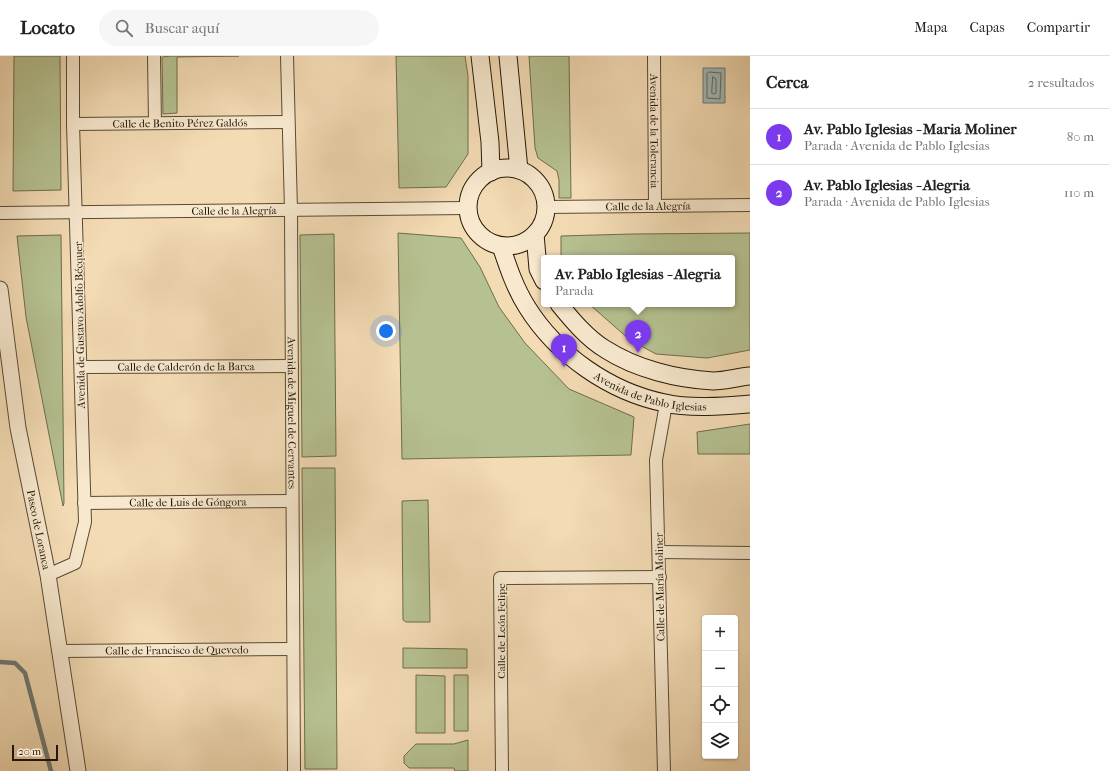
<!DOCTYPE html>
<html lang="es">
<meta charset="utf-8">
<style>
body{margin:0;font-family:"IM FELL French Canon",serif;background:#f6f6f6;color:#222}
.controls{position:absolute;right:12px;bottom:12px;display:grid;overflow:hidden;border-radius:4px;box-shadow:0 1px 3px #0004}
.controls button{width:36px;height:36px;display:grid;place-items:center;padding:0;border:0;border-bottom:1px solid #e0e0e0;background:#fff;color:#222;font:20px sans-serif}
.scale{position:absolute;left:12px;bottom:10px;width:46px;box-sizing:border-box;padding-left:4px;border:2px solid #261909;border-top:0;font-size:11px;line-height:14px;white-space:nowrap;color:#261909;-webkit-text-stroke:3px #f7e8ce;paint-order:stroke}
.you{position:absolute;left:386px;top:275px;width:14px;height:14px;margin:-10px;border:3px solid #fff;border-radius:50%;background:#1a73e8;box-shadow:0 0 0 6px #1a73e833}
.badge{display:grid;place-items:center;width:26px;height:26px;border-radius:50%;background:#7c3aed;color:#fff;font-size:13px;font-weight:700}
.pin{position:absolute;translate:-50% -33px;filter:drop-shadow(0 1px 2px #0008)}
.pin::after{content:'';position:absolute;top:21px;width:14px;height:12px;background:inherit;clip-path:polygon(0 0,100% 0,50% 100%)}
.popup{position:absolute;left:541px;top:199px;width:194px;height:52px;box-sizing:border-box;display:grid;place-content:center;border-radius:4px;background:#fff;filter:drop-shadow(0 1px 3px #0005);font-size:13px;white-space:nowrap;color:#767676}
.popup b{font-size:15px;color:#222}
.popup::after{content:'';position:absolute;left:50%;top:100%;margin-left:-8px;border:8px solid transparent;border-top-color:#fff}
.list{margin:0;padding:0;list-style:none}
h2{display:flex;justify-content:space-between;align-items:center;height:52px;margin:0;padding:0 16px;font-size:17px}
h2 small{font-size:13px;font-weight:400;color:#767676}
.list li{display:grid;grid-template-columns:26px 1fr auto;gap:12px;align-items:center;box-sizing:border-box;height:56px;padding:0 16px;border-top:1px solid #e0e0e0}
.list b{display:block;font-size:15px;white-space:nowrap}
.list p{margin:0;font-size:13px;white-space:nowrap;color:#767676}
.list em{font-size:13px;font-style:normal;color:#767676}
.icon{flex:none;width:22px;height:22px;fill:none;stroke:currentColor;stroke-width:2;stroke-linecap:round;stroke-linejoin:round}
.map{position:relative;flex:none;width:750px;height:715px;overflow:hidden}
header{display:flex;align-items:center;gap:24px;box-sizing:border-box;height:56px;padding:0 20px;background:#fff;border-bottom:1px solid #e0e0e0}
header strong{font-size:19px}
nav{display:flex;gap:22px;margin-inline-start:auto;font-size:14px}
.search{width:280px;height:36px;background:#f6f6f6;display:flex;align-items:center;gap:10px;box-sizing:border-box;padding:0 14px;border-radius:22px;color:#767676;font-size:15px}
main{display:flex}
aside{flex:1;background:#fff}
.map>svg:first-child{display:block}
.green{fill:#b6c191;stroke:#6e6d4d}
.water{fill:#a0b9b8;stroke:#6f7972}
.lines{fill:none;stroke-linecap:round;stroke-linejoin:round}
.shore{stroke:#636960;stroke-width:1}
.stream{stroke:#6f7972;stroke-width:4.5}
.minor-casing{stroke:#594a34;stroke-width:14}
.tertiary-casing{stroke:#594a34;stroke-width:17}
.secondary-casing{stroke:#261909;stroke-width:19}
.minor{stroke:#f7e8ce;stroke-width:12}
.tertiary{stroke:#f7e8ce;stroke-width:15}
.secondary{stroke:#f7e8ce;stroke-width:17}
.labels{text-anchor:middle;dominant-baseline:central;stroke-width:3;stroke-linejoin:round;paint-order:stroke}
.street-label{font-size:11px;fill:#261909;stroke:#f7e8ce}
</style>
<header>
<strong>Locato</strong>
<div class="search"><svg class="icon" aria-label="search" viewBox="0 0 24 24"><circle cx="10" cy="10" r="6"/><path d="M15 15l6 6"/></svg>Buscar aquí</div>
<nav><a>Mapa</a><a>Capas</a><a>Compartir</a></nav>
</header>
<main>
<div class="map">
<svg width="750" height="715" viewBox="0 0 750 715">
<rect width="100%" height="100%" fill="#f3dbb4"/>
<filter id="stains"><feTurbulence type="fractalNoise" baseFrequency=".005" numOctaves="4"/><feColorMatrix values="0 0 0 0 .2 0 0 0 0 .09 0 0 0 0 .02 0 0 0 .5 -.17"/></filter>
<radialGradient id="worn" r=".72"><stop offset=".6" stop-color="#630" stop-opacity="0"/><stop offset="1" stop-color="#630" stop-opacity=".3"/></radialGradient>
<path class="green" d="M14,0H60L61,134L13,135Z
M171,0H239L177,1V57L163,58L162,1Z
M396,0H465L468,20V98L446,131L399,132Z
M529,0H569L571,142H559V124L557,115L538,102L535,92Z
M398,177L461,182L480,211L499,251L525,287L569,333L634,361L631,399L402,403Z
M750,177V294L707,302L656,298L630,284L589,248H732V202H561V180L631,178Z
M334,178L336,400L302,401L300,179Z
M61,179L64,447L63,450L26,261L17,180Z
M750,368V398H698L697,376Z
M302,412H335L337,713H305Z
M428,444L430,566H406L403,564L402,445Z
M403,592L467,593V612H403Z
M416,619L445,620V677H416Z
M454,619H468V675H454Z
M468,684V715H455L454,712H409L404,707V700L416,688H454Z"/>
<path class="water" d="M703,12H725V47H703Z"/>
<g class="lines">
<path class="shore" d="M709,16L721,17L720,43L707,42V18Z
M713,21L716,23V37L714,38L712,37Z"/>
<path class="stream" d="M0,606L15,607L25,617L51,715"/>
<g class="minor-casing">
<g id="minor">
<path d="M154,0L155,67"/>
<path id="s1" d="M287,0L291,154L294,715"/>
<path id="s2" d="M654,0L655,150"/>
<path id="s3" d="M73,68L287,66"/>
<path id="s4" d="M546,151L750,149"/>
<path id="s5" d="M0,157L467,152"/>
<path id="s6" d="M81,311L292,310"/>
<path id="s7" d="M84,447L292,445"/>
<path d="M659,496L750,497"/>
<path d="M48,519L75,507L85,466L73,68V0"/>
<path id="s8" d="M61,595L293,593"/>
<path d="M502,715L500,522L660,521"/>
<path d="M664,715L656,404L666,348"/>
</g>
</g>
<g class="tertiary-casing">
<g id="tertiary">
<path id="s9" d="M0,233L18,372L48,519L78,715"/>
</g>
</g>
<g class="secondary-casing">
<g id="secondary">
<path d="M480,0L490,86L491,116"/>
<path d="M508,0L519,114"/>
<circle cx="507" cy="151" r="39"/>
<path d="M535,178L538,213L544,225"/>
<path id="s10" d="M501,190C508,211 515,232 527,251C557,299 610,336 665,347C690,353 725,350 750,348"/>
<path d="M559,248C572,264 587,282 605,293C636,313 677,323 713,325C725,325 738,321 750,320"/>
</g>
</g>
<use href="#minor" class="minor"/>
<use href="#tertiary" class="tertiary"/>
<use href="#secondary" class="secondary"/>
</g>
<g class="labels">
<g class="street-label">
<text stroke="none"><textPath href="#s3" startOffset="107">Calle de Benito Pérez Galdós</textPath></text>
<text stroke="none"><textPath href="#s2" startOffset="75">Avenida de la Tolerancia</textPath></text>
<text stroke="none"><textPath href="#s4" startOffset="102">Calle de la Alegría</textPath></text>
<text stroke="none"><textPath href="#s5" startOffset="234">Calle de la Alegría</textPath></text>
<text transform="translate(80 269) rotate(-91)">Avenida de Gustavo Adolfo Bécquer</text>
<text stroke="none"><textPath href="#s6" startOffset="105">Calle de Calderón de la Barca</textPath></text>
<text stroke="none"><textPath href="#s10" startOffset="222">Avenida de Pablo Iglesias</textPath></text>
<text stroke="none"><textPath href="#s1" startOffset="357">Avenida de Miguel de Cervantes</textPath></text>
<text stroke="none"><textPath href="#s7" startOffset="104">Calle de Luis de Góngora</textPath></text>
<text stroke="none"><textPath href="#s9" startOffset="244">Paseo de Loranca</textPath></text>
<text transform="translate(660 531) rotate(-91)">Calle de María Moliner</text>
<text transform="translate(501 575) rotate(-90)">Calle de León Felipe</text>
<text stroke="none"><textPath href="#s8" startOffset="116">Calle de Francisco de Quevedo</textPath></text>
</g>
</g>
<rect width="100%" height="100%" filter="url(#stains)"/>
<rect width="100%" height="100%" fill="url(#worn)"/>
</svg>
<div class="controls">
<button>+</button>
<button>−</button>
<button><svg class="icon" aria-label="locate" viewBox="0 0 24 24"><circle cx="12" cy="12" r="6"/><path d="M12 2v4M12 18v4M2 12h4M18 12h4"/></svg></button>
<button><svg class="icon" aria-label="layers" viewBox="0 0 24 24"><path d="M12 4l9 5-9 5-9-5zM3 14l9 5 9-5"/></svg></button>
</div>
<div class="scale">20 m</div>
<div class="you"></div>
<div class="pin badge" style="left:564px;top:311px">1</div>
<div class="pin badge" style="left:638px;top:297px">2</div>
<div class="popup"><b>Av. Pablo Iglesias - Alegria</b>Parada</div>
</div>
<aside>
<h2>Cerca<small>2 resultados</small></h2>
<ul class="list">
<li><span class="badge">1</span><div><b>Av. Pablo Iglesias - Maria Moliner</b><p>Parada · Avenida de Pablo Iglesias</p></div><em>80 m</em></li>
<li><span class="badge">2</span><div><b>Av. Pablo Iglesias - Alegria</b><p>Parada · Avenida de Pablo Iglesias</p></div><em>110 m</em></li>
</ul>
</aside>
</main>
